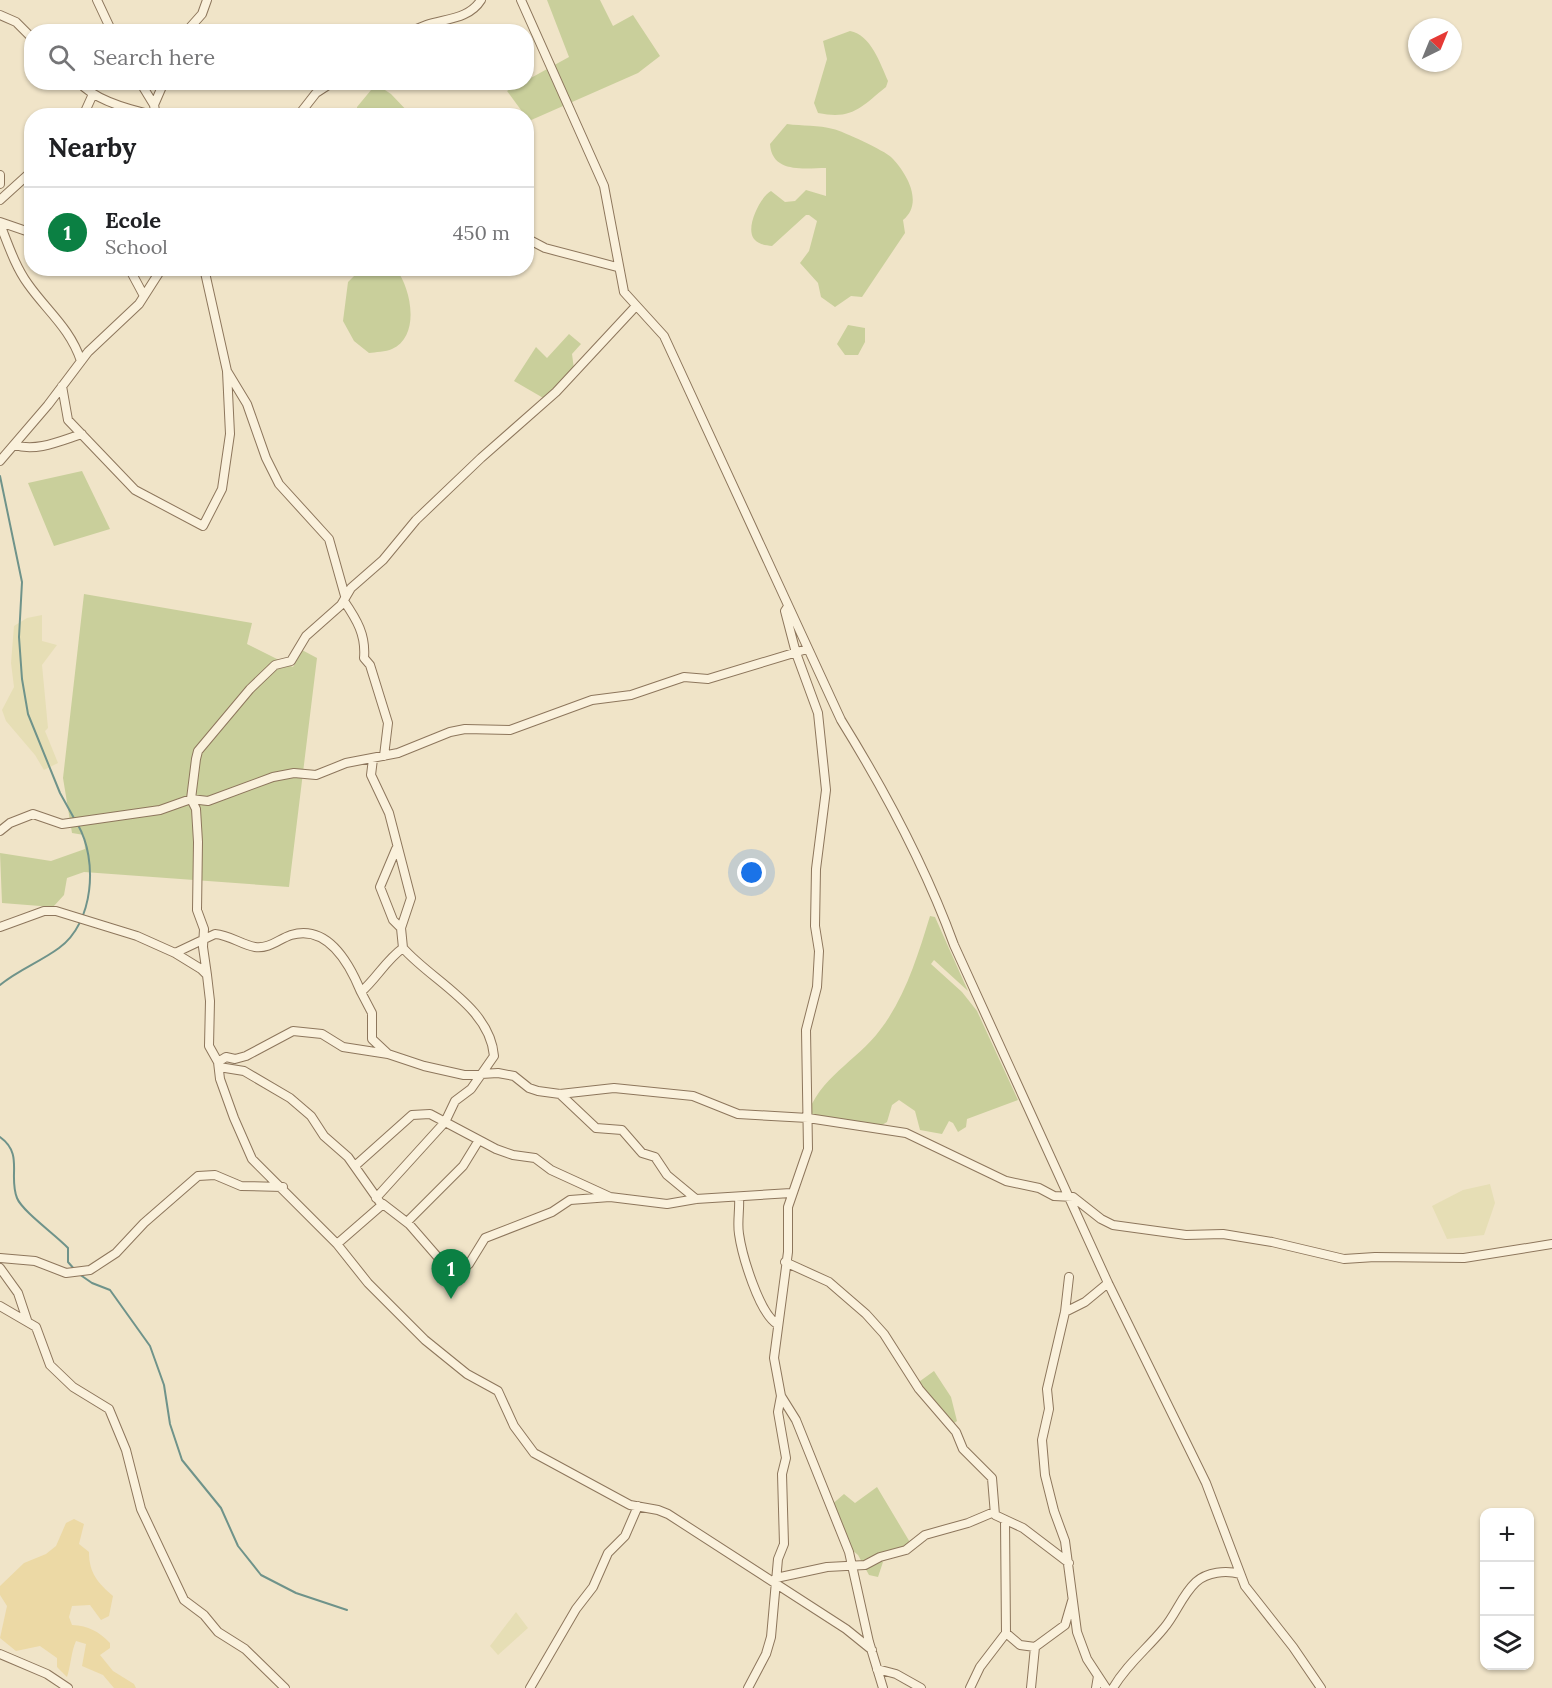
<!DOCTYPE html>
<meta charset="utf-8">
<style>
body{margin:0;font-family:Lora,serif;background:#f2f2f2;color:#202124}
.controls{position:absolute;right:18px;bottom:18px;display:grid;overflow:hidden;border-radius:12px;box-shadow:0 2px 4px #0004}
.controls button{width:54px;height:54px;display:grid;place-items:center;padding:0;border:0;border-bottom:2px solid #e0e0e0;background:#fff;color:#202124;font:30px sans-serif}
.compass{position:absolute;left:1408px;top:18px;width:54px;height:54px;border-radius:50%;background:#fff;box-shadow:0 2px 4px #0004;rotate:43deg}
.you{position:absolute;left:752px;top:873px;width:21px;height:21px;margin:-15px;border:4px solid #fff;border-radius:50%;background:#1a73e8;box-shadow:0 0 0 9px #1a73e833}
.badge{display:grid;place-items:center;width:39px;height:39px;border-radius:50%;background:#0b8043;color:#fff;font-size:20px;font-weight:700}
.pin{position:absolute;translate:-50% -50px;filter:drop-shadow(0 2px 3px #0008)}
.pin::after{content:'';position:absolute;top:32px;width:21px;height:18px;background:inherit;clip-path:polygon(0 0,100% 0,50% 100%)}
.list{margin:0;padding:0;list-style:none}
h2{display:flex;justify-content:space-between;align-items:center;height:78px;margin:0;padding:0 24px;font-size:26px}
h2 small{font-size:20px;font-weight:400;color:#757577}
.list li{display:grid;grid-template-columns:39px 1fr auto;gap:18px;align-items:center;box-sizing:border-box;height:90px;padding:0 24px;border-top:2px solid #e0e0e0}
.list b{display:block;font-size:22px;white-space:nowrap}
.list p{margin:0;font-size:20px;white-space:nowrap;color:#757577}
.list em{font-size:20px;font-style:normal;color:#757577}
.icon{flex:none;width:33px;height:33px;fill:none;stroke:currentColor;stroke-width:2;stroke-linecap:round;stroke-linejoin:round}
.map{position:relative;flex:none;width:1552px;height:1688px;overflow:hidden}
.search{position:absolute;background:#fff;box-shadow:0 2px 4px #0004;left:24px;top:24px;width:510px;height:66px;display:flex;align-items:center;gap:15px;box-sizing:border-box;padding:0 21px;border-radius:24px;color:#757577;font-size:22px}
.panel{position:absolute;background:#fff;box-shadow:0 2px 4px #0004;left:24px;top:108px;width:510px;height:168px;border-radius:24px}
.map>svg:first-child{display:block}
.farmland{fill:#e6deb5}
.green{fill:#c9cf9b}
.sand{fill:#ecd9a5}
.lines{fill:none;stroke-linecap:round;stroke-linejoin:round}
.stream{stroke:#6f938a;stroke-width:2}
.minor-casing{stroke:#8d765c;stroke-width:10}
.minor{stroke:#faf1dc;stroke-width:8}
</style>
<div class="map">
<svg width="1552" height="1688" viewBox="0 0 1552 1688">
<rect width="100%" height="100%" fill="#f0e4c8"/>
<path class="farmland" d="M42,615V641L57,645L42,665L48,728L45,731L58,763L44,770L35,755L6,721L2,710L14,687L11,663L14,626L27,618Z
M1490,1184L1495,1203L1484,1235L1447,1239L1432,1206L1463,1190Z
M516,1612L528,1628L498,1655L490,1646Z"/>
<path class="green" d="M547,0H600L613,26L633,15L660,56L638,73L529,121L507,91L569,57Z
M850,31C871,35 880,63 888,81L886,87C861,107 853,120 818,113L814,103L827,59L823,41Z
M376,84L391,94L411,115H357V107Z
M787,124C802,126 819,125 833,129C843,131 885,151 891,157C907,173 924,203 903,220L905,233L862,297L851,296L835,307L821,297L818,283L800,263L809,251L817,221L809,215H806L772,246C766,245 759,245 754,239C745,228 760,197 771,191L785,202L795,201L806,190L826,196V168C805,168 772,174 770,144Z
M361,269H396C411,288 421,336 392,349C386,352 375,352 369,353L354,341L343,321L348,282Z
M848,325L865,328V342L858,355H845L837,344Z
M569,334L581,344L572,354L574,369L545,399L514,381L536,347L547,358Z
M82,471L110,529L54,546L28,483Z
M84,594L252,623L247,644L293,667L302,650L317,658L289,887L84,872L67,878L64,895L53,907L2,903L0,853L51,861L85,849L84,835L72,833L63,778Z
M930,916L935,917L968,991L934,960L931,964L962,992L977,1011L1018,1100L967,1119L966,1127L958,1132L953,1123L949,1121L942,1134L920,1130L915,1111L899,1100L892,1105L887,1122L875,1129L807,1117C818,1078 857,1061 880,1030C905,998 918,955 930,916Z
M934,1371L951,1397L957,1421L950,1426L916,1384Z
M877,1487L911,1544L905,1548L877,1557L883,1562L878,1577L869,1575L858,1555L851,1549L830,1506L844,1494L855,1503Z"/>
<path class="sand" d="M74,1519L84,1524L79,1544L89,1552C89,1573 98,1583 113,1596L109,1616L101,1620L90,1605L72,1606L69,1617L72,1625C89,1626 98,1631 110,1643V1648L100,1655L113,1671L134,1684L136,1688H114L103,1675L82,1666L86,1644L76,1641C71,1652 71,1665 67,1677L57,1667V1658L40,1646L16,1651L0,1638L7,1606L0,1595V1586L24,1563L46,1554L56,1546L66,1523Z"/>
<g class="lines">
<path class="stream" d="M0,476L22,582L19,637L22,679L28,714L60,793L75,820
M0,985C18,970 40,962 59,948C94,923 98,860 78,825
M0,1137C24,1154 8,1176 17,1198C22,1211 57,1236 68,1248V1262L75,1270
M79,1274L92,1283L110,1290L150,1346L164,1385L170,1424L182,1460L221,1508L238,1546L261,1575L296,1593L347,1610"/>
<g class="minor-casing">
<path id="minor" d="M97,0L112,32
M521,0L604,186L624,292L664,336L841,720C885,791 926,868 954,945L1108,1283L1206,1483L1245,1586L1293,1647L1321,1688
M0,15L16,22L32,38
M186,32L202,14L207,0
M412,32C433,17 466,24 481,0
M79,82C95,101 134,111 158,116
M140,82L154,105L156,116
M154,105L164,82
M83,116L93,94
M298,116L316,93L333,82
M0,175V184
M0,200L32,171
M0,222L32,233
M0,224C8,244 15,266 28,284C47,311 70,328 81,361
M526,238L545,248L617,267
M129,268L144,296
M204,268L227,371L247,404L266,458L279,484L329,539L345,596
M62,386L68,420L135,490L203,526L222,489L230,434L227,371
M14,445C37,452 60,441 82,434
M0,461L48,405L88,352L139,304L162,268
M344,601C357,620 366,635 364,658L370,665L388,723L384,756
M787,608L785,611L796,653L818,713L826,790L816,869L815,926L819,951L817,987L806,1030L808,1149L788,1207V1252L774,1358L781,1396L796,1420L849,1552L869,1642L883,1688
M373,759L371,775L389,813L411,898L401,928L403,948C386,960 377,978 361,992L372,1013V1039L388,1054L424,1066L464,1075L498,1073L514,1076L529,1088L538,1091L560,1094L614,1088L693,1096L738,1114L808,1118L906,1133L1006,1181L1039,1188L1054,1196L1073,1197L1101,1219L1113,1225L1186,1235L1223,1234L1272,1242L1344,1259L1375,1257L1464,1258L1552,1244
M0,831L10,823L33,814L62,824L160,810L191,799L208,801L273,777L294,773L316,775L346,763L398,753L450,732L465,729L510,730L592,700L631,695L684,677L708,679L807,649
M396,849L380,887L393,920L401,928
M0,927L44,911H56L137,936L175,953L201,969L207,975L210,1001L209,1046L218,1062L220,1079L234,1118L252,1159L337,1244L368,1283L425,1340L467,1374L498,1391L514,1426L534,1453L630,1505L658,1510L668,1514L846,1629L872,1650
M175,953L215,934C230,935 242,945 255,947C269,949 279,939 291,935C328,924 350,965 361,992
M207,975L203,947L204,929L197,910L198,842L196,809L191,799L196,759L198,751L250,689L275,665L291,661L306,636L341,605L351,588L383,560L416,520L481,458L556,392L636,306
M218,1062L226,1057L235,1059L246,1056L293,1031L322,1034L343,1047L388,1054
M219,1067L244,1071L290,1098L311,1116L324,1136L348,1157L379,1201
M560,1094L596,1128L622,1130L642,1153L655,1157L667,1175L696,1199
M356,1165L412,1115L430,1114L496,1149L513,1155L535,1158L551,1170L610,1197
M739,1197C740,1209 737,1222 739,1234C742,1255 759,1313 777,1324
M376,1198L445,1122L455,1101L471,1089L494,1056C490,1007 432,981 403,948
M407,1222L463,1166L479,1140
M337,1244L383,1204L409,1224L442,1262L463,1269L469,1264L485,1238L552,1212L570,1200L610,1197L667,1204L696,1199L791,1193
M0,1258L35,1261L66,1273L90,1270L116,1253L144,1223L198,1176L215,1175L241,1186L283,1187
M785,1262L829,1282L866,1314L884,1334L919,1389L956,1432L963,1449L992,1478L995,1515L1023,1528L1069,1563
M0,1268L18,1293L27,1320
M1069,1277L1065,1312L1047,1389L1049,1409L1042,1440L1045,1475L1054,1511L1065,1541L1077,1632L1087,1659L1106,1688
M0,1306L36,1327L50,1365L73,1387L109,1409L126,1450L141,1509L184,1600L204,1615L218,1632L245,1649L285,1688
M1065,1312L1085,1302L1108,1283
M1005,1520L1006,1633
M776,1578L827,1567L865,1565L880,1557L906,1550L925,1535L968,1523L994,1512
M0,1654L47,1674L68,1688
M877,1669L896,1674L921,1688
M530,1688L576,1609L593,1587L608,1553L625,1536L638,1506
M748,1688L766,1654L771,1637L778,1559L784,1544L782,1474L786,1458L778,1412L781,1396
M970,1688L980,1667L1006,1633L1020,1645L1035,1647L1065,1625L1072,1601
M1031,1688L1035,1647
M1096,1688L1098,1676
M1113,1688C1127,1664 1147,1649 1164,1628C1176,1614 1182,1595 1196,1582C1207,1572 1226,1570 1240,1574"/>
</g>
<use href="#minor" class="minor"/>
</g>
</svg>
<div class="controls">
<button>+</button>
<button>−</button>
<button><svg class="icon" aria-label="layers" viewBox="0 0 24 24"><path d="M12 4l9 5-9 5-9-5zM3 14l9 5 9-5"/></svg></button>
</div>
<svg class="compass" viewBox="-18 -18 36 36"><path d="M0-13l5 13h-10z" fill="#e53935"/><path d="M0 13l5-13h-10z" fill="#757577"/></svg>
<div class="you"></div>
<div class="pin badge" style="left:451px;top:1299px">1</div>
<div class="search"><svg class="icon" aria-label="search" viewBox="0 0 24 24"><circle cx="10" cy="10" r="6"/><path d="M15 15l6 6"/></svg>Search here</div>
<section class="panel">
<h2>Nearby<small></small></h2>
<ul class="list">
<li><span class="badge">1</span><div><b>Ecole</b><p>School</p></div><em>450 m</em></li>
</ul>
</section>
</div>
